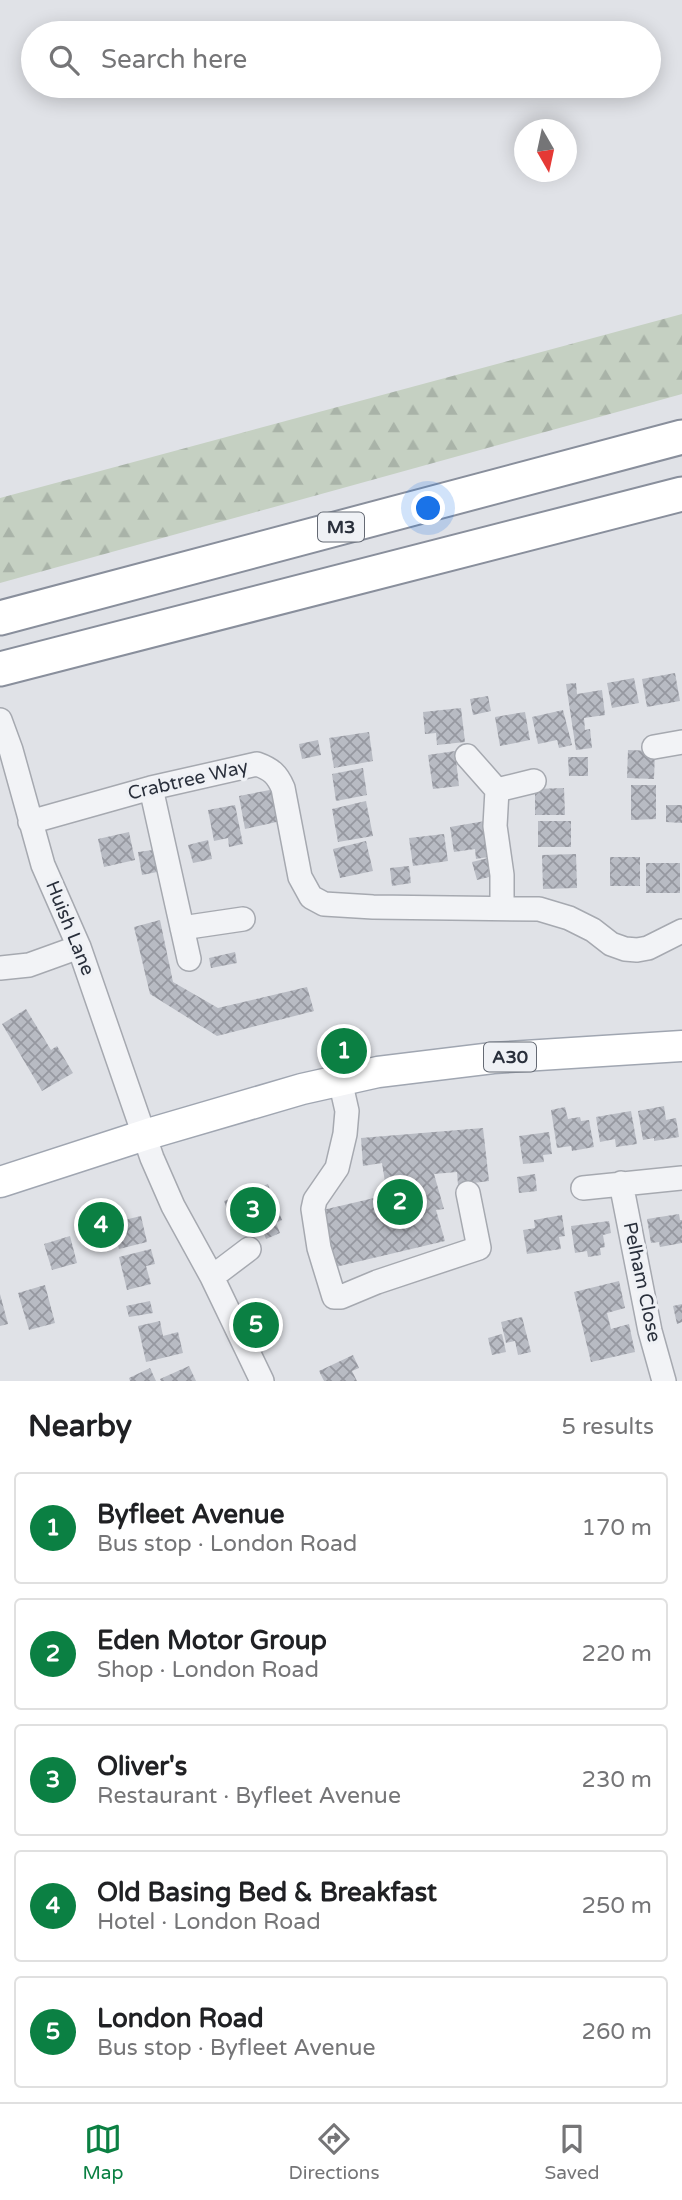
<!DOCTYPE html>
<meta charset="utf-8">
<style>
body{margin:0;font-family:"Varela Round",sans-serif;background:#f2f2f2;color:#202124}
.compass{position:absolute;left:514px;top:119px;width:63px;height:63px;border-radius:50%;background:#fff;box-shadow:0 4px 18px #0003;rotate:171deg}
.you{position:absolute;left:429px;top:509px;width:24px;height:24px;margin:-18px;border:5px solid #fff;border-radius:50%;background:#1a73e8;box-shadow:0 0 0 10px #1a73e833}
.badge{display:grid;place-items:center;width:46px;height:46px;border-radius:50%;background:#0b8043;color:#fff;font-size:23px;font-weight:700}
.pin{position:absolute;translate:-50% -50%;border:4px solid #fff;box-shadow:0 2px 7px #0006}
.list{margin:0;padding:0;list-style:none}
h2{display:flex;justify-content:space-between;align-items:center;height:91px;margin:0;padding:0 28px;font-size:30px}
h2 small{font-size:23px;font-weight:400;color:#757577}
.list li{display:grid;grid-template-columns:46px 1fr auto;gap:21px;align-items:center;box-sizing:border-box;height:112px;margin:0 14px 14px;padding:0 14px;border:2px solid #e0e0e0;border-radius:7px}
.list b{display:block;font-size:26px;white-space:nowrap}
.list p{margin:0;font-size:23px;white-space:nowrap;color:#757577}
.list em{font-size:23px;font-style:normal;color:#757577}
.icon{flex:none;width:38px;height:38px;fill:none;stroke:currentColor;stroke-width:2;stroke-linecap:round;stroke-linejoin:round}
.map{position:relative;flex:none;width:682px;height:1381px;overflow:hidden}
.search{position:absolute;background:#fff;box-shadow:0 4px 18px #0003;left:21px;right:21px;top:21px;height:77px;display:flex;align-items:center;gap:18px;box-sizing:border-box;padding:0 24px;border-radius:38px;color:#757577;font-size:26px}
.sheet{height:721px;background:#fff}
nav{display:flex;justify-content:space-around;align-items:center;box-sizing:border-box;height:98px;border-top:2px solid #e0e0e0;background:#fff;font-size:19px;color:#757577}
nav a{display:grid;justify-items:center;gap:4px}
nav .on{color:#0b8043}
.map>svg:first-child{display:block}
.forest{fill:url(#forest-firs)}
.building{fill:url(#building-cross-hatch)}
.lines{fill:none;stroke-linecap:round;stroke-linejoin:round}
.minor-casing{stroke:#a6a9b0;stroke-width:26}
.major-casing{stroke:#a0a6b1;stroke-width:33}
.highway-casing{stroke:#898f9c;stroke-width:37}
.minor{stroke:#f2f3f6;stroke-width:23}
.major{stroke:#fff;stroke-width:30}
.highway{stroke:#fff;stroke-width:33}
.labels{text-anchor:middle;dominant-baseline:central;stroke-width:7;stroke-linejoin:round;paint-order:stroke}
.shield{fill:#eff1f5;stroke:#656a74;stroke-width:2}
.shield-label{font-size:18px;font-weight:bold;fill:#2a303c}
.street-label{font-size:19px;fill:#2a303c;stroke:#eff1f5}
</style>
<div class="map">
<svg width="682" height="1381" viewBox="0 0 682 1381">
<defs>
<pattern id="forest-firs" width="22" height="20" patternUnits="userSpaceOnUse" patternTransform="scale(1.75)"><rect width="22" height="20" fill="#c5d0c2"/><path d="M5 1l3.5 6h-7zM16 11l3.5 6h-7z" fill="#a9b3a8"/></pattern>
<pattern id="building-cross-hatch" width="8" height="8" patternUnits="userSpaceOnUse" patternTransform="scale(1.75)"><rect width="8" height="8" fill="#b8bbc3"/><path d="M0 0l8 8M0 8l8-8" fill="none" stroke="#9698a0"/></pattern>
</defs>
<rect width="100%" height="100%" fill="#e0e2e7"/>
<path class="forest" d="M682,314V394L0,583V498Z"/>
<path class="building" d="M675,673L680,701L647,707L642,679Z
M634,678L639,703L612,708L607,683Z
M576,683L577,694L602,690L605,715L584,718L585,730L590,729L592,748L576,750L566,684Z
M488,696L491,711L473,715L470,699Z
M461,708L465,742L437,745L436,733L425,734L423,712Z
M563,710L572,745L559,748L557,740L538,744L532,717Z
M525,712L530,740L500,746L495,717Z
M369,732L373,761L334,768L329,738Z
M318,740L321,755L302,759L299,744Z
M628,750L655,751L654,779L627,778Z
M455,751L459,786L433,789L428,755Z
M568,757H588V776H569Z
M363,768L367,795L336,801L332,774Z
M631,785H656V819L631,820Z
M564,788L565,815H535V789Z
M275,789L281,821L245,829L239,796Z
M366,801L373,836L338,842L332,809Z
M235,805L243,844L229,847L228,838L214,841L208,810Z
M666,805H682V823L666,822Z
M485,821L488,857L476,859L475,849L454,852L450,827Z
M538,821H571V847H538Z
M129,832L135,860L104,867L98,839Z
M444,834L448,861L413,866L409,838Z
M208,840L212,859L193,863L188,845Z
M366,841L373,871L340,878L333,849Z
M153,850L157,872L142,875L138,852Z
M576,854L577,888L543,889L542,855Z
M492,857L497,875L477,880L472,862Z
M610,857H640V886H610Z
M646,863H680V893H646Z
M409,866L411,883L392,886L390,868Z
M160,920L173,982L218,1008L307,987L314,1011L217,1036L150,994L134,927Z
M235,952L237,963L211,968L209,958Z
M26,1009L51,1050L57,1046L73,1073L42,1091L2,1024Z
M664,1106L666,1120L676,1118L679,1137L654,1141V1138L643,1140L638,1111Z
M565,1107L568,1119L580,1117L581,1121L589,1120L594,1147L572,1151L571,1146L557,1148L551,1110Z
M631,1111L637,1144L616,1147L615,1139L600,1142L596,1117Z
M483,1128L489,1181L458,1185L457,1172L434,1174L444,1209L436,1210L445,1241L327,1269L314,1212L387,1195L382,1163L363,1166L361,1138Z
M549,1132L552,1154L543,1155L544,1162L523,1164L519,1136Z
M535,1174L537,1191L519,1193L517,1177Z
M268,1184L282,1220L276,1223L280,1233L266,1239L262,1228L249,1233L246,1226L235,1229L224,1201Z
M679,1214L680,1220H682V1243L660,1247L659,1242L651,1243L647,1219Z
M562,1215L565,1236L559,1237L561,1249L527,1254L523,1230L535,1228L534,1220Z
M141,1216L147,1242L119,1249L112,1223Z
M609,1221L611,1233L603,1235L605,1247L600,1248L601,1255L588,1257L587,1251L575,1253L571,1226Z
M70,1236L77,1263L52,1270L44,1244Z
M151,1249L155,1264L146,1266L151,1284L127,1290L119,1257Z
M619,1281L625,1308L607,1313L611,1329L629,1324L635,1352L591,1362L574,1292Z
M45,1285L55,1323L29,1330L18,1293Z
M0,1294L8,1324L0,1326Z
M150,1301L153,1313L129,1317L126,1306Z
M682,1304V1322L677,1324L673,1306Z
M522,1317L531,1352L518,1355L515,1341L506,1343L501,1322Z
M160,1321L163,1336L178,1332L183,1353L146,1362L138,1326Z
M502,1334L506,1352L492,1355L488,1338Z
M353,1355L359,1368L352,1371L357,1381H324L319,1371Z
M189,1366L196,1381H161L160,1379Z
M150,1368L156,1381H130L129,1378Z"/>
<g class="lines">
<g class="minor-casing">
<path id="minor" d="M0,720L11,750L43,865L79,947L152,1158L173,1206L212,1277L262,1381
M654,747L682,742
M467,756L497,790L534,781
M151,788L189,959
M497,790L495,826L502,875V908
M30,822L151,788L257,764C271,769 277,774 283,788L300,877L311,897L324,904L373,907L539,909L569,918L593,930L611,944L625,949L637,950L648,948L682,931
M182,928L243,919
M0,968L29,965L79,947
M340,1080L347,1111L345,1134L337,1168L315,1200L313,1209L319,1248L334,1297H341L377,1282L479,1248L468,1193
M621,1183L650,1331L664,1381
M583,1188L682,1178
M212,1277L249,1249"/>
</g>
<g class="major-casing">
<path id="major" d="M0,1182L148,1134L302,1089L378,1072L493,1058L682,1046"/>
</g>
<g class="highway-casing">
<path id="highway" d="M0,618L682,437
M0,669L682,494"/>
</g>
<use href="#minor" class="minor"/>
<use href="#major" class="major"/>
<use href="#highway" class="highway"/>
</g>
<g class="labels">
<g class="shield">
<rect x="318" y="512.5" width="46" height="29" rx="5"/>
<rect x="484" y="1042.5" width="52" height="29" rx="5"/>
</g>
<g class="shield-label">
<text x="341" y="527">M3</text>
<text x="510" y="1057">A30</text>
</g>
<g class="street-label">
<text transform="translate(188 780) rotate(-13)">Crabtree Way</text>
<text transform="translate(70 928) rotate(68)">Huish Lane</text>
<text transform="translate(642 1282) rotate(78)">Pelham Close</text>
</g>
</g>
</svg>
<svg class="compass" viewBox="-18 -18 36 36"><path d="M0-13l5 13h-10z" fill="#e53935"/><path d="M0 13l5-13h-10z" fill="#757577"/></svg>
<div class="you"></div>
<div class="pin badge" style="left:344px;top:1051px">1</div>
<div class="pin badge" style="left:400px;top:1202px">2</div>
<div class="pin badge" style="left:253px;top:1210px">3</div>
<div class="pin badge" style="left:101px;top:1225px">4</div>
<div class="pin badge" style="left:256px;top:1325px">5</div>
<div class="search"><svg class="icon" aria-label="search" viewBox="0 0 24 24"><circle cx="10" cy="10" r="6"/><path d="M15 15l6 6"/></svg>Search here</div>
</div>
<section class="sheet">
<h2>Nearby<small>5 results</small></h2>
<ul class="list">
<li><span class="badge">1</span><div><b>Byfleet Avenue</b><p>Bus stop · London Road</p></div><em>170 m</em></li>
<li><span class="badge">2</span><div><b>Eden Motor Group</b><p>Shop · London Road</p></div><em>220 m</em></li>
<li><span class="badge">3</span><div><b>Oliver's</b><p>Restaurant · Byfleet Avenue</p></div><em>230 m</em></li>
<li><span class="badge">4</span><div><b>Old Basing Bed &amp; Breakfast</b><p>Hotel · London Road</p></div><em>250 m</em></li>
<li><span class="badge">5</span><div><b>London Road</b><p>Bus stop · Byfleet Avenue</p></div><em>260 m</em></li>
</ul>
</section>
<nav>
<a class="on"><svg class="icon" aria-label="map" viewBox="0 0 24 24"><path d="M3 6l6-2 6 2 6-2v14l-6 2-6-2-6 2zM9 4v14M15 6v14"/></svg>Map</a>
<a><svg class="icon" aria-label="directions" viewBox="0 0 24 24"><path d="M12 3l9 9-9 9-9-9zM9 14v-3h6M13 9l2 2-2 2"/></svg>Directions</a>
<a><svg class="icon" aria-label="saved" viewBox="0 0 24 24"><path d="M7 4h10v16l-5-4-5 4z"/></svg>Saved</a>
</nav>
